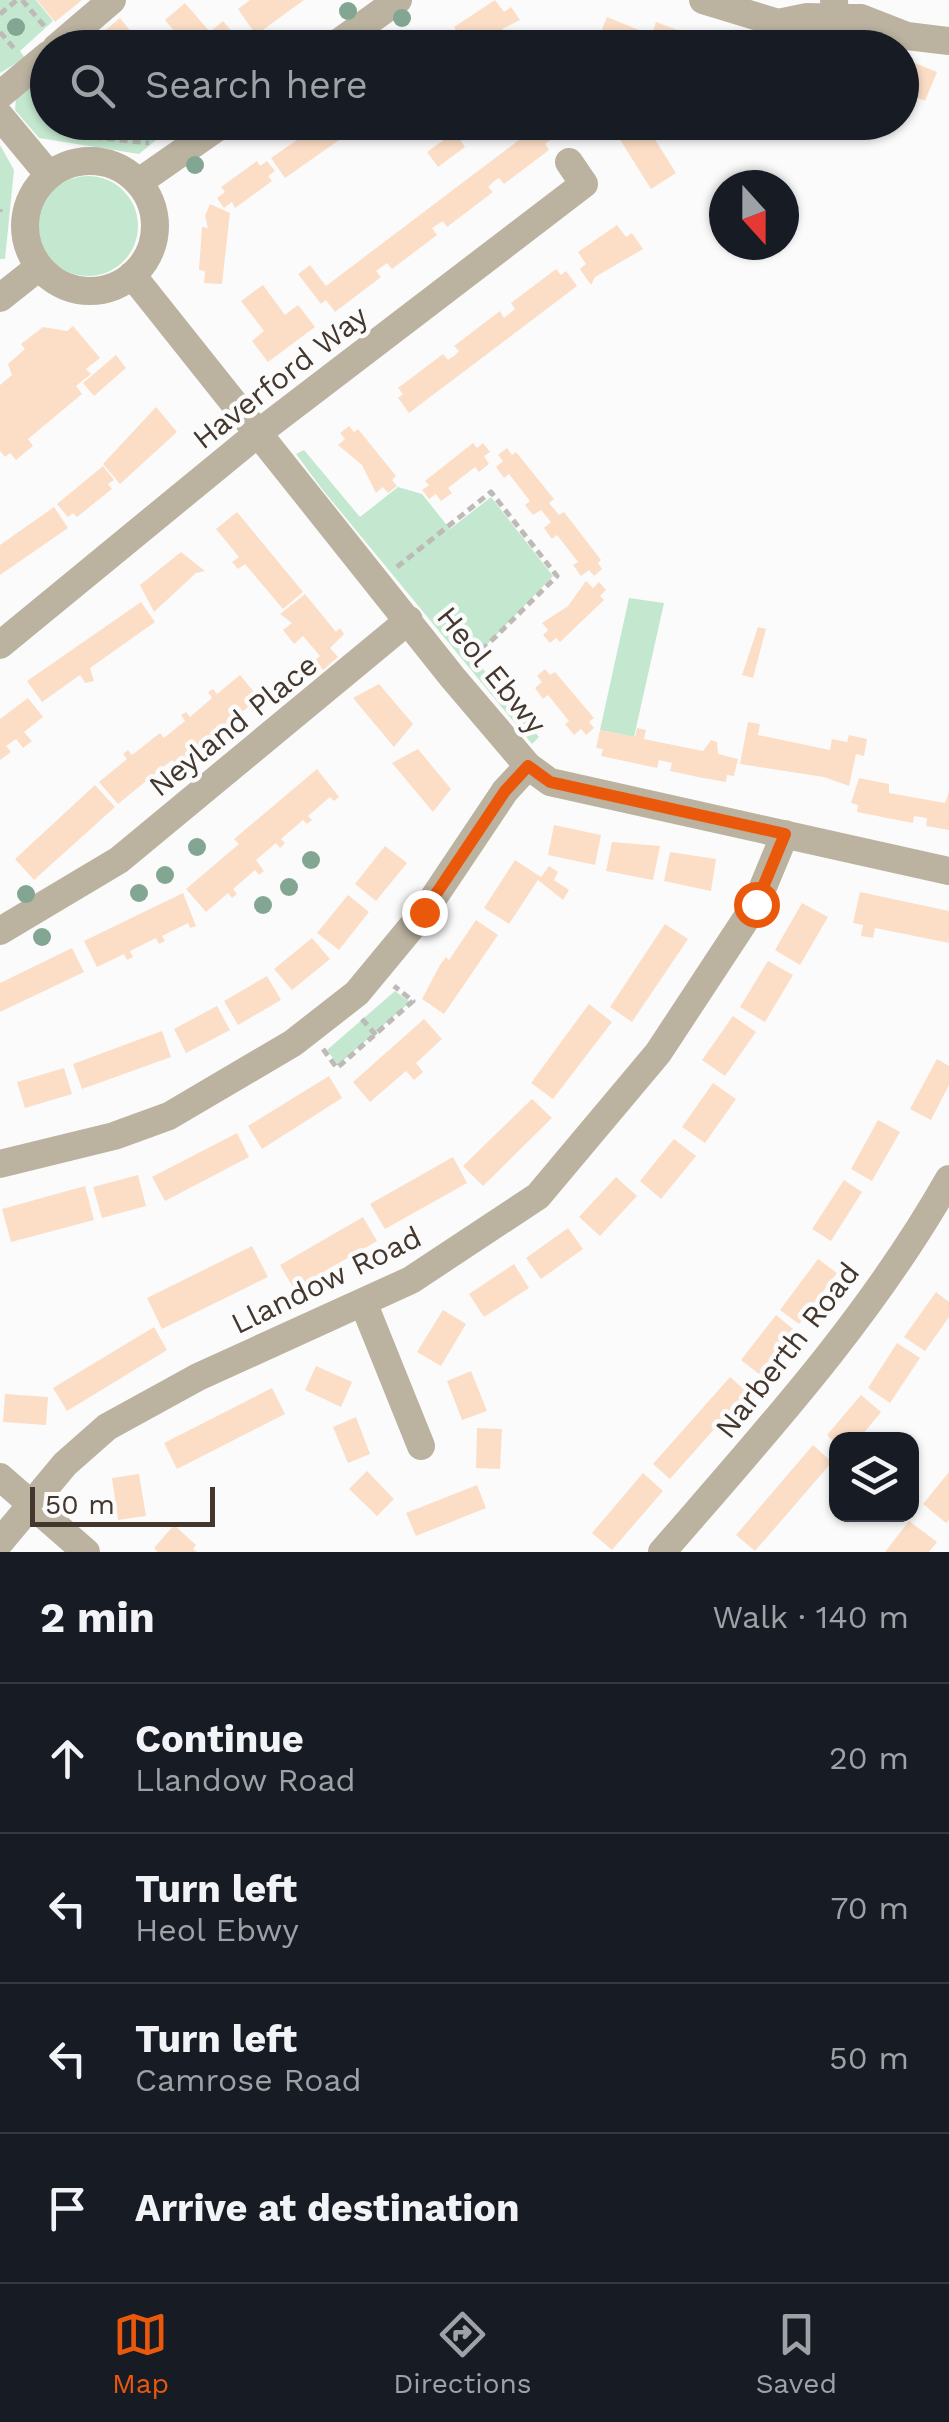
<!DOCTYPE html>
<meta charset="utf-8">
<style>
body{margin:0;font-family:"Work Sans",sans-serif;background:#242831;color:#f1f3f6}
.controls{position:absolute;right:30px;bottom:30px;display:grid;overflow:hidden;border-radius:20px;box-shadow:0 2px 8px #0004}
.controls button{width:90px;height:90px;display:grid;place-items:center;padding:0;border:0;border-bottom:2px solid #363941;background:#171b24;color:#f1f3f6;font:50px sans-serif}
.compass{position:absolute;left:709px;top:170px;width:90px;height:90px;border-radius:50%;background:#171b24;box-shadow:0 2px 8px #0004;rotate:159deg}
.scale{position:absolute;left:30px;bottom:25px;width:185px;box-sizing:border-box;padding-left:10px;border:5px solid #43372e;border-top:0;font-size:28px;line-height:35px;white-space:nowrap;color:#43372e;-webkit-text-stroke:8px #fbfbfb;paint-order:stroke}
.stop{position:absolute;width:30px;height:30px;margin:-22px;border:8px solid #ea580c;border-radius:50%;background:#fff}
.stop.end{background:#ea580c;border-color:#fff;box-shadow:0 2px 10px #0008}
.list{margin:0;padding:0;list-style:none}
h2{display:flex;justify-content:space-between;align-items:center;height:130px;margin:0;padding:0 40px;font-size:42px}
h2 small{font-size:32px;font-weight:400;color:#9ea1a6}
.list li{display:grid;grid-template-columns:65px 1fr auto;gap:30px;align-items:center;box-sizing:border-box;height:150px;padding:0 40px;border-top:2px solid #363941}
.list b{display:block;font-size:38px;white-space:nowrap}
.list p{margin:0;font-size:32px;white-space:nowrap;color:#9ea1a6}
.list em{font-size:32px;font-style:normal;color:#9ea1a6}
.icon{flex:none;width:55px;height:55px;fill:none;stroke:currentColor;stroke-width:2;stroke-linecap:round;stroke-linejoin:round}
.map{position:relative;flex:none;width:949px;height:1552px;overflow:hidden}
.search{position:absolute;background:#171b24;box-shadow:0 2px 8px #0004;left:30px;right:30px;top:30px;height:110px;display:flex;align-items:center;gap:25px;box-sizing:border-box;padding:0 35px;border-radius:55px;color:#9ea1a6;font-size:38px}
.sheet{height:730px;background:#171b24}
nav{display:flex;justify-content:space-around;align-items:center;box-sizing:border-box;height:140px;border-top:2px solid #363941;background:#171b24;font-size:28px;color:#9ea1a6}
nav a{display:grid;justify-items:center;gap:5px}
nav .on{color:#ea580c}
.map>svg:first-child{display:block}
.green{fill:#c3e8cf}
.building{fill:#fcdec7}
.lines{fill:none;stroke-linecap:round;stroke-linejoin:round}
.path{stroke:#bebab7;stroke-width:5;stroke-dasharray:8 5;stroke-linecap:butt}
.minor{stroke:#bbb2a0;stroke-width:28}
.tree{fill:#82a692}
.route{stroke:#ea580c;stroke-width:12}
.labels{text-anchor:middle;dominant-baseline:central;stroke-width:9;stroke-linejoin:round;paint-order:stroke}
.street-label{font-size:30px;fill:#43372e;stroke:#fbfbfb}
</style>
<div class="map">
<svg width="949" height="1552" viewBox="0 0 949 1552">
<rect width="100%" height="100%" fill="#fbfbfb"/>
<path class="green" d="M0,0H36L53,21L20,51L25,58L0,73Z
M33,78L44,91L47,89L48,122L177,123L139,154L39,138L15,110L16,98Z
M0,145L14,170L5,259H0Z
M38 226a50 50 0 1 1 100 0a50 50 0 1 1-100 0Z
M304,450L360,517L398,487L422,494L450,529L491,497L553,576L474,658L539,737L532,744L322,489L296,454Z
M629,598L664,603L634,737L600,730Z
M395,991L410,1002L338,1065L327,1050Z"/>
<path class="building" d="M37,0H82L55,22Z
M250,0H304L256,35L238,9Z
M495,0L504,12L511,7L520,20L502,29L510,41L498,48L490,36L472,48H425L444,34L453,47L463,41L454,27Z
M185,3L210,32L223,21L240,41L233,48H188L165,20Z
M607,17L639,30L632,48L598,39Z
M120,18L144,48H103L111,41L103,32Z
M656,22L723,47V48H647Z
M902,58L937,72L925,101L902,92Z
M365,122L285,178L271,158L323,122Z
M524,122L532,130L539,126L536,122H568L554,134L549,128L543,132L550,140L545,144L549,150L504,184L499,178L493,182L488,187L493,192L447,227L443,221L432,228L437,235L392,269L387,263L376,271L381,277L335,312L326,300L321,304L298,274L310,265L326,286L519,140L512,132Z
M609,122H644L676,173L651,189Z
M455,132L465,147L438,167L427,152Z
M257,161L260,166L267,161L275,171L268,176L272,181L235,208L232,202L224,208L217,198L225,192L221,187Z
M210,204L230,213L222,284L204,283L205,271L199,270L202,227L208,228L205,216Z
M617,225L626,237L632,233L643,249L595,277L591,285L580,269L586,264L578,252Z
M556,269L561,275L566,271L577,286L409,413L398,398L403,394L398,388L443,354L448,360L454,356L459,351L454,346L500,311L504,318L515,309L511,303Z
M263,285L285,315L298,305L315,327L268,362L252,341L264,331L241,301Z
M73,326L100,358L86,369L91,374L76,386L82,394L28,439L33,446L16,460L10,453L5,457L0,451V385L12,375L8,364L25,349L21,344L43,327L67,331Z
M116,355L126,368L94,396L83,383Z
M156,407L177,432L120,484L103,464Z
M349,426L354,432L358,429L396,476L392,480L397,486L388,493L383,487L376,493L362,465L338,445L345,439L340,433Z
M473,443L477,448L483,443L490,452L484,456L489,464L479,472L475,467L448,488L452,493L441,501L436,494L429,499L422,490L429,485L425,481Z
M507,448L512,455L516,452L554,499L549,503L559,515L564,512L601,560L598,563L602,569L594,576L589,570L581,576L573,565L578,562L557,535L552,539L544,528L551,522L541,510L533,515L525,505L530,501L509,474L504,478L496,467L503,461L498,455Z
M103,466L114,480L108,484L112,489L77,517L73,513L68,517L57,504Z
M54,507L68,528L0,575V545Z
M237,512L303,592L283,609L245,564L238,569L232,562L239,557L216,529Z
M181,552L205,571L196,573L154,612L140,585Z
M586,581L593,588L599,582L606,590L600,596L604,600L560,642L556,638L550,643L543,635L548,630L542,623L568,606Z
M305,594L336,632L340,628L344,634L330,648L338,657L323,670L315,660L320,656L303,636L294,644L283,630L292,623L280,614Z
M141,602L155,622L90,668L94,681L85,683L80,675L42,702L27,681Z
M758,627L766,629L753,678L742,675Z
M545,669L550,675L555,672L594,718L589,722L594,728L586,735L581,729L574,735L565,724L569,721L548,695L543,699L535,688L542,682L537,676Z
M240,675L259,698L176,766L172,760L118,804L99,782L127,759L123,754L128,750L132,755L160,733L164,738L185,721L181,715L186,712L190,717L212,698L208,692L213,689L217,694Z
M379,684L413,724L394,747L353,698Z
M28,698L43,717L24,732L32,741L23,748L16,739L6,746L11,752L0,760V719Z
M748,722L760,724L758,735L830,750L832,739L847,742L849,735L867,739L864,756L856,754L849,786L824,777L740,764Z
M637,728L646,730L644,739L703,751L711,740L717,742L718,754L738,759L734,776L727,775L726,782L698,777L670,771L672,763L659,760L657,768L601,756L603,749L596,748L600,730L635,737Z
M418,749L451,789L433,812L392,763Z
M317,769L339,797L334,801L330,797L308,816L312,820L307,824L303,820L281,839L285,843L280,848L276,843L256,860L264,871L259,875L255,870L233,889L237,894L232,898L228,893L206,912L186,889L239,844L234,839Z
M859,778L889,784V793L945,803L949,792V830L926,826L927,818L914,816L913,823L857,812L858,805L851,803Z
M95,785L115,807L34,880L15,859Z
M554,825L601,835L595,865L548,855Z
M612,842L660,846L653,880L606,871Z
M385,846L407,863L376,901L355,884Z
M670,852L716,859L711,891L664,881Z
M515,860L541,877L549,866L558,872L554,880L569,890L563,900L538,880L509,924L484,908Z
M860,892L949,911V943L875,928L873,938L861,936L863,925L853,923Z
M183,893L196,926L190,928L188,923L162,936L165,941L159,944L156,938L130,951L133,957L127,960L124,954L97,967L84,941Z
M348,895L369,912L339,950L317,933Z
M802,903L828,917L800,965L775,950Z
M476,920L498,935L444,1014L422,999L440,965L446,957L449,960Z
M665,924L688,939L632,1022L610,1007Z
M312,938L330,959L292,990L274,969Z
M72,948L84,972L0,1012V983Z
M768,961L793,975L765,1022L740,1007Z
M267,976L281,1000L238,1025L224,1001Z
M589,1004L612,1022L553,1099L531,1083Z
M217,1006L230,1030L186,1053L174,1029Z
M733,1016L756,1032L725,1076L702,1060Z
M424,1019L442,1039L416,1063L423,1072L414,1080L406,1071L370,1102L353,1082Z
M162,1031L171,1057L82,1089L73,1064Z
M937,1059L949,1066V1085L931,1120L910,1109Z
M64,1068L72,1094L25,1108L17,1082Z
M329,1076L342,1098L262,1149L248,1126Z
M713,1083L736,1099L705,1143L682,1127Z
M532,1099L552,1118L483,1186L463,1166Z
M878,1120L900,1132L872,1181L851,1169Z
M237,1133L249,1157L165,1201L152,1177Z
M674,1139L696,1156L661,1199L640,1181Z
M453,1157L467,1183L385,1229L370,1204Z
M138,1175L146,1206L102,1218L93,1187Z
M616,1177L637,1196L600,1236L579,1217Z
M844,1180L862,1192L831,1241L812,1229Z
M85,1186L94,1220L11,1242L2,1209Z
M363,1217L377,1241L294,1289L280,1265Z
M568,1228L583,1249L541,1279L526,1258Z
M252,1246L268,1277L162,1329L147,1298Z
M818,1259L837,1273L799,1324L780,1310Z
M514,1264L529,1288L484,1317L469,1294Z
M936,1292L949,1302V1317L925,1351L904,1337Z
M443,1310L466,1324L441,1366L417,1352Z
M776,1315L793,1329L759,1374L741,1360Z
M154,1327L167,1350L67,1411L53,1388Z
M897,1343L920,1358L890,1403L868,1388Z
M316,1366L352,1382L341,1407L305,1390Z
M471,1371L487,1411L462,1420L447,1381Z
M730,1377L747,1392L670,1479L653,1464Z
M272,1388L285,1414L177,1469L164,1443Z
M5,1394L48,1397L46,1425L3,1422Z
M861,1395L881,1412L858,1440H836V1444L827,1435Z
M356,1417L370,1454L348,1463L333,1427Z
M477,1428L502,1429L500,1469L476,1468Z
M813,1445L832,1462L755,1551L736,1535Z
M367,1471L394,1499L377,1516L349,1489Z
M949,1472V1520L946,1523L923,1504Z
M643,1473L663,1491L612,1550L592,1533Z
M139,1474L146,1516L118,1520L112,1478Z
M477,1485L486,1508L416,1536L406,1513Z
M909,1521L937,1542L929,1552H885Z
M174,1525L196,1545L193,1549L197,1552H158L154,1548Z"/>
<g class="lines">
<path class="path" d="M22,0L45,27
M0,14L17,0
M0,32L17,52
M73,122L92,137L149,143
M0,209V212
M397,567L491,492L557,576L470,662
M362,1019L376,1035
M323,1049L337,1068L413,1001L394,986"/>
<path class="minor" d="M703,0L778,23L807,17L861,18L907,36L949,41
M834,0L837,48
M56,48L112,0
M331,48L398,0
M0,95L48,55
M0,116L49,175
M25 226a65 65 0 1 1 130 0a65 65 0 1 1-130 0Z
M139,182L225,122
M132,275L453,678L528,766L550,782L949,871
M0,298L39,267
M0,645L257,434L584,184L569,162
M0,931L119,860L409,620
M0,1164L114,1136L169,1116L293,1043L357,993L424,912L505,791L528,766
M363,1302L421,1446
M0,1477L86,1552
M0,1542L65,1464L107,1427L198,1377L411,1280L538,1196L658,1053L756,904L785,834
M662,1552C765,1433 871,1317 949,1179"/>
</g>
<g class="tree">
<circle cx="348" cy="11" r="9"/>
<circle cx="402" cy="18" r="9"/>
<circle cx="16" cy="27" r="9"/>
<circle cx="195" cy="165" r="9"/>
<circle cx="197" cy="847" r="9"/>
<circle cx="311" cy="860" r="9"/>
<circle cx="165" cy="875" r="9"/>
<circle cx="289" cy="887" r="9"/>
<circle cx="139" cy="893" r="9"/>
<circle cx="26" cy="894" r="9"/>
<circle cx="263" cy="905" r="9"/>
<circle cx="42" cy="937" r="9"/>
</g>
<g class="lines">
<path class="route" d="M424,912L505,791L528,766L550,782L785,834L756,904"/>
</g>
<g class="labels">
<g class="street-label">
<text transform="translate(280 377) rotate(-38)">Haverford Way</text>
<text transform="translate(492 670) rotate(51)">Heol Ebwy</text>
<text transform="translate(233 725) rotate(-39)">Neyland Place</text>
<text transform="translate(326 1280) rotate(-26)">Llandow Road</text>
<text transform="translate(787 1350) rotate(-52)">Narberth Road</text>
</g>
</g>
</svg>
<div class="controls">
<button><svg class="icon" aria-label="layers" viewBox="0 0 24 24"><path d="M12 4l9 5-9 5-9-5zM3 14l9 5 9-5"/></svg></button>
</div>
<svg class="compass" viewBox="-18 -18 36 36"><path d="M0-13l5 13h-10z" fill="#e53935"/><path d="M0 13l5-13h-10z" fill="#9ea1a6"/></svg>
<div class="scale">50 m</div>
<div class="stop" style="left:756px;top:904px"></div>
<div class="stop end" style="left:424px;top:912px"></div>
<div class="search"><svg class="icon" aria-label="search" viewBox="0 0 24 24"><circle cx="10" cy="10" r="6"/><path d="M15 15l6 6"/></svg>Search here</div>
</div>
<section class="sheet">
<h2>2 min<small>Walk · 140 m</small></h2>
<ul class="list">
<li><svg class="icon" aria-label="ahead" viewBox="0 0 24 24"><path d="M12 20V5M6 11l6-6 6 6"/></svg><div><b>Continue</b><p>Llandow Road</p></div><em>20 m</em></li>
<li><svg class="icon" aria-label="left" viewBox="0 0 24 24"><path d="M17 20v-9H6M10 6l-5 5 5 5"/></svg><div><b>Turn left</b><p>Heol Ebwy</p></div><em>70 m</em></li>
<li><svg class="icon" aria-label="left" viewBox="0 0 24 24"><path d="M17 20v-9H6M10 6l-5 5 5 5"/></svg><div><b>Turn left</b><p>Camrose Road</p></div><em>50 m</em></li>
<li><svg class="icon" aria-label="arrive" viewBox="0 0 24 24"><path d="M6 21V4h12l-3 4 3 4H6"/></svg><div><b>Arrive at destination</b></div></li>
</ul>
</section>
<nav>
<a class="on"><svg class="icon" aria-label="map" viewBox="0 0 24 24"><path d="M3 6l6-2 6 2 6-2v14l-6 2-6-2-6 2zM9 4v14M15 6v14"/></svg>Map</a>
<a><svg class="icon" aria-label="directions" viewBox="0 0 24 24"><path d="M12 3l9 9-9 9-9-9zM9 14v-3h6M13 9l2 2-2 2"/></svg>Directions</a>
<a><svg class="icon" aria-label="saved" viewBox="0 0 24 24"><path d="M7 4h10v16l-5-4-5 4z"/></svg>Saved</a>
</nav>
